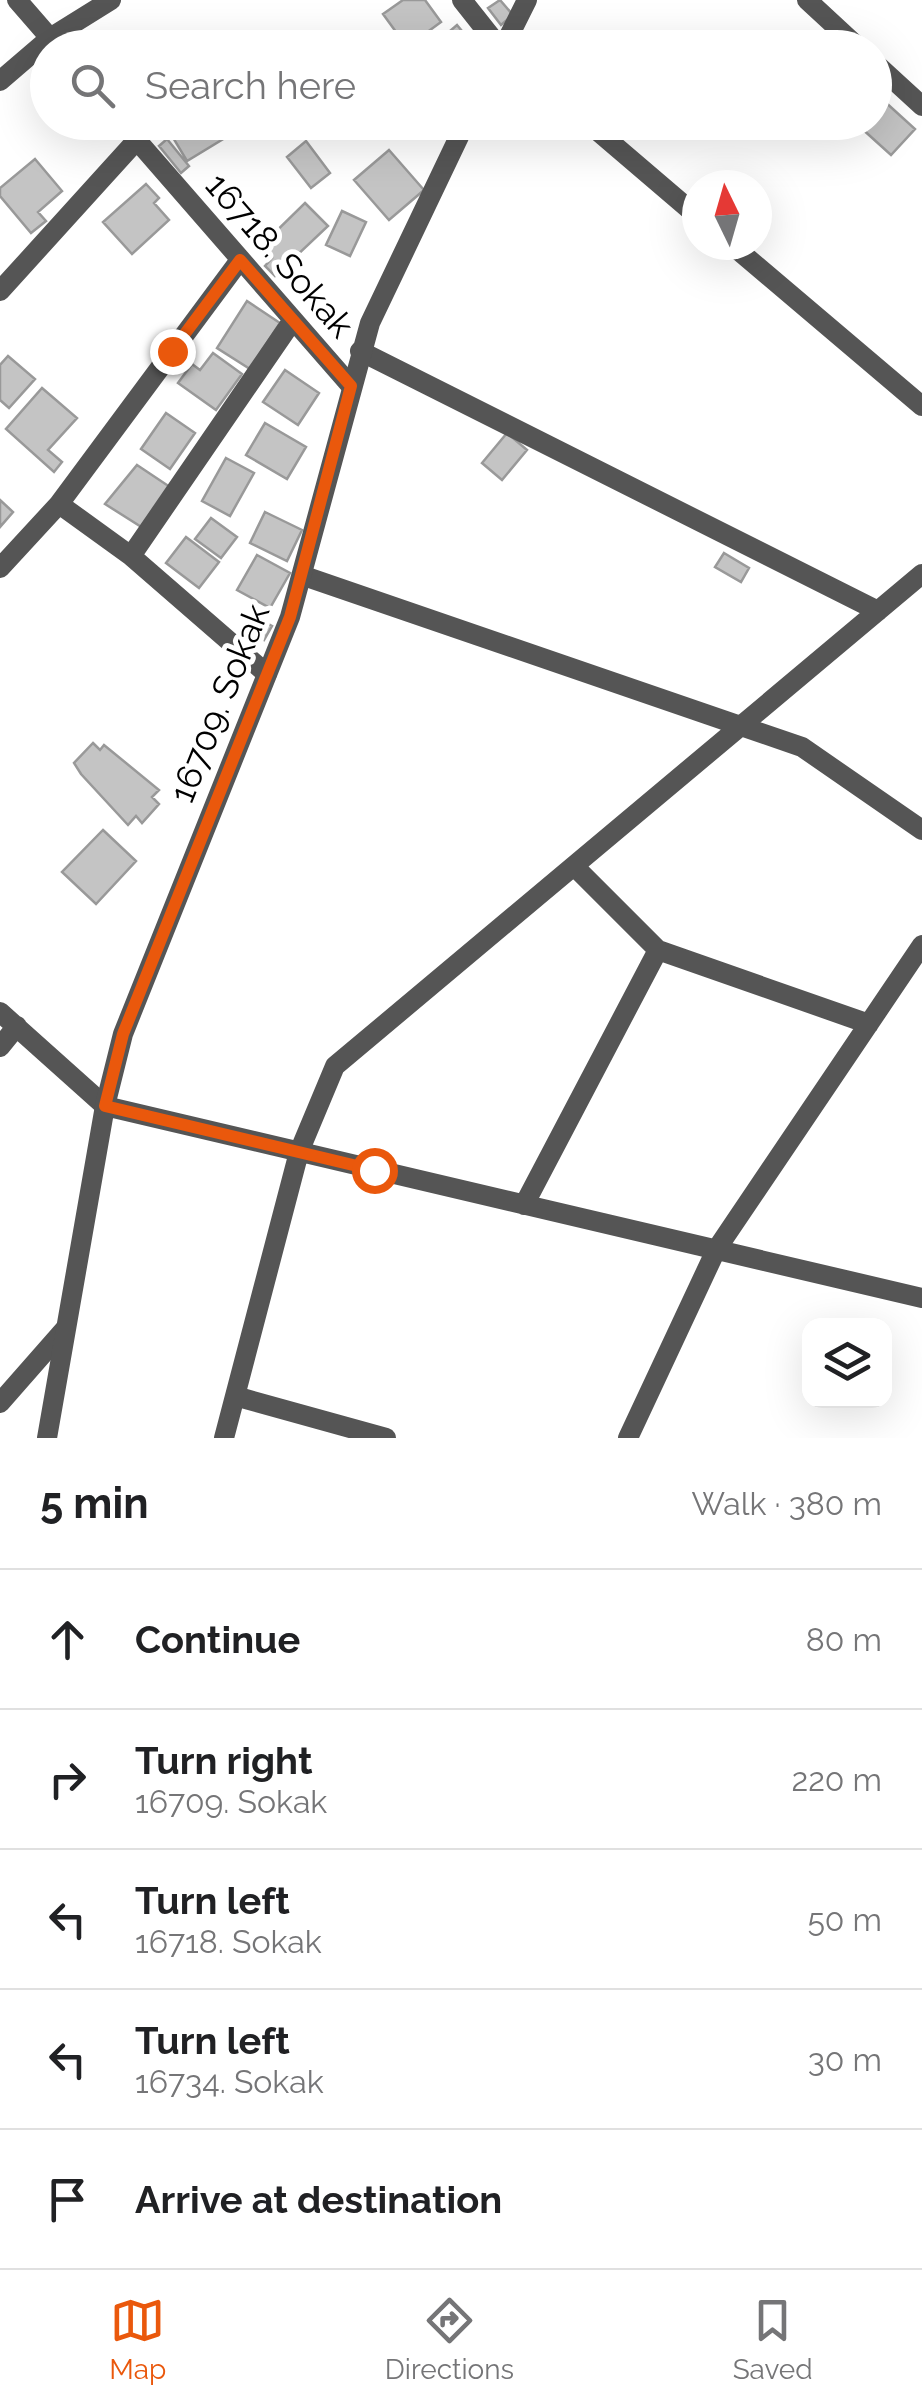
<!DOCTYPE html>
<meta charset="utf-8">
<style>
body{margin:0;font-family:Raleway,sans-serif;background:#f6f6f6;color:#202124}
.controls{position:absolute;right:30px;bottom:30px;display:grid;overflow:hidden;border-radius:20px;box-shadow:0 10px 40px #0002}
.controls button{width:90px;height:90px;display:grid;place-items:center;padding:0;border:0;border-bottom:2px solid #e0e0e0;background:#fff;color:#202124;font:50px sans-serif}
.compass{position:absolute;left:682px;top:170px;width:90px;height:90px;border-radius:50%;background:#fff;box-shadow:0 10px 40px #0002;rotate:355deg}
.stop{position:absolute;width:30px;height:30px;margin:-22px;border:8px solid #ea580c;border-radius:50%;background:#fff}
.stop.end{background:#ea580c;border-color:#fff;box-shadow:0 2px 10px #0008}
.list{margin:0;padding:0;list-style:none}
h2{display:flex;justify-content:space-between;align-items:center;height:130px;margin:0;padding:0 40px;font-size:42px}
h2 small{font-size:32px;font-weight:400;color:#757577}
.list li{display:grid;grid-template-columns:65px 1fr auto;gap:30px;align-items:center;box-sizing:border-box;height:140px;padding:0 40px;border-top:2px solid #e0e0e0}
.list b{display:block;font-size:38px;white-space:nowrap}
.list p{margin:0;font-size:32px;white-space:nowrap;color:#757577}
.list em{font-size:32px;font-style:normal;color:#757577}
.icon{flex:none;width:55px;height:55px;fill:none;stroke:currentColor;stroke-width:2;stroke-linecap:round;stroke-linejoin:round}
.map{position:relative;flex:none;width:922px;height:1438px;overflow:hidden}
.search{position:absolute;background:#fff;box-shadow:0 10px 40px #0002;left:30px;right:30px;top:30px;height:110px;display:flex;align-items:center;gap:25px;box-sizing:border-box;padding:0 35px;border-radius:55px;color:#757577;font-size:38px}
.sheet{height:830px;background:#fff}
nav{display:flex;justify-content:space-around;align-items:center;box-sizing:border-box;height:140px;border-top:2px solid #e0e0e0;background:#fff;font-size:28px;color:#757577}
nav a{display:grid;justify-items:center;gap:5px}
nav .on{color:#ea580c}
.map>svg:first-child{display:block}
.building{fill:#c4c4c4;stroke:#999;stroke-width:2.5}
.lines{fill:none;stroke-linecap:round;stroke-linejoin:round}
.minor{stroke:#555;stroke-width:20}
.tertiary{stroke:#555;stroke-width:20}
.route{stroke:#ea580c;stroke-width:12}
.labels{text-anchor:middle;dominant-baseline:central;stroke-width:10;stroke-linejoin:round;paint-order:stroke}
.street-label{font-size:35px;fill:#000;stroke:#fff}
</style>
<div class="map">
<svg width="922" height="1438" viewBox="0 0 922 1438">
<rect width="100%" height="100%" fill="#fff"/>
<path class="building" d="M403,0H425L441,22L407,47L383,14Z
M500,0L513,15L501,25L488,8Z
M457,25L476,48H430Z
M883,100L915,129L891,155L859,126L874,122V109Z
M183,122H227L233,133L187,161L169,131Z
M167,139L189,166L181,173L159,146Z
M306,141L330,173L311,188L287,157Z
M389,150L424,190L389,220L354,180Z
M35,159L62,191L38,212L46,221L31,233L0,196V188Z
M146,184L159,198L154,203L169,220L132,254L103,222Z
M305,203L328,226L275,276L265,266L272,258L261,246Z
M342,211L366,222L350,256L326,245Z
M247,301L280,323L250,369L217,348Z
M213,353L242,374L216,410L178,383L192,364L200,370Z
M8,356L35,379L9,408L0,400V365Z
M285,370L319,393L298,425L263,402Z
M42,388L77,418L48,450L62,462L54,472L6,429Z
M166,413L195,433L170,469L141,449Z
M265,423L306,447L287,479L246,455Z
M507,433L527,450L502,480L482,463Z
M226,458L254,473L230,516L202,501Z
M137,465L170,487L143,528L105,504Z
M0,500L13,512L0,527Z
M265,512L302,530L287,561L250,543Z
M211,518L237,537L221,558L195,539Z
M186,537L219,562L199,588L166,563Z
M724,553L749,568L741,582L715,567Z
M257,555L290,573L270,608L237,590Z
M253,616L272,626L264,640L246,630Z
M93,743L100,750L104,745L159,790L152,797L159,804L142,823L136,816L128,825L81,774L74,763Z
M103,830L136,861L96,904L62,872Z"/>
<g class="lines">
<path class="minor" d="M17,0L57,46
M462,0L500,48
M807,0L859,48
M874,62L922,106
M0,81L50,38L111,0
M121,122L351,386
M587,122L697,216
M732,245L922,406
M0,291L136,141
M360,351L878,611
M59,504L131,556L267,674
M131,556L293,320
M0,568L59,504L240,260
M304,576L802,747L922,830
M574,866L658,950L869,1024
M0,1012L105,1106L922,1298
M0,1047L17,1026
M524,1205L658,950
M235,1396L386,1438
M0,1403L64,1330
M224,1438L299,1152L335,1066L922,574
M628,1438L716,1250L922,945"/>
<path class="tertiary" d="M503,48L527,0
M47,1438L105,1106L123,1034L290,617L370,323L466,122"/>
</g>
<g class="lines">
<path class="route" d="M172,351L240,260L351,386L290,617L123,1034L105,1106L374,1170"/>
</g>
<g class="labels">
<g class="street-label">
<text transform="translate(280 255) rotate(49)">16718. Sokak</text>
<text transform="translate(219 703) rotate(-68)">16709. Sokak</text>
</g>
</g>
</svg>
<div class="controls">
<button><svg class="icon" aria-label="layers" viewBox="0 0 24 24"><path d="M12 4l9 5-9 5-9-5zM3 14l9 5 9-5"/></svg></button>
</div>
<svg class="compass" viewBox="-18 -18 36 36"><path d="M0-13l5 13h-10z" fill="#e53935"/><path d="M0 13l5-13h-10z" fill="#757577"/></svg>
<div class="stop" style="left:374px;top:1170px"></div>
<div class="stop end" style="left:172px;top:351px"></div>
<div class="search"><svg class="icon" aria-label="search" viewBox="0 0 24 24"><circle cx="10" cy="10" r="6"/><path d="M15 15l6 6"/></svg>Search here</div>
</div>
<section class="sheet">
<h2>5 min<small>Walk · 380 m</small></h2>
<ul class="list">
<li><svg class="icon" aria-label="ahead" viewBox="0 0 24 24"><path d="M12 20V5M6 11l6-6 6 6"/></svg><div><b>Continue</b></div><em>80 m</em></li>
<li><svg class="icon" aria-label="right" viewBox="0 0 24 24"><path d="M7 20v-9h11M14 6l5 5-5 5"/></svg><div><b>Turn right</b><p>16709. Sokak</p></div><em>220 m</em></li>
<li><svg class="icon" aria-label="left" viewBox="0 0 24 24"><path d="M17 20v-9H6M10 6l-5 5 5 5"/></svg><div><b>Turn left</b><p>16718. Sokak</p></div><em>50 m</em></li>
<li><svg class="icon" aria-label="left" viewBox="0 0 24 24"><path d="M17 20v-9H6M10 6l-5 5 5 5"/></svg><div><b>Turn left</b><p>16734. Sokak</p></div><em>30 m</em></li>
<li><svg class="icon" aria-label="arrive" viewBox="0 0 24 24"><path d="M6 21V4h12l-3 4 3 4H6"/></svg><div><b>Arrive at destination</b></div></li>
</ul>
</section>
<nav>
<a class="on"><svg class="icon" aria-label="map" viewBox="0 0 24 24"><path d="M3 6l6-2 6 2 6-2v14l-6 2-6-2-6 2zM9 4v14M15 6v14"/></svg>Map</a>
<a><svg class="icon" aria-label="directions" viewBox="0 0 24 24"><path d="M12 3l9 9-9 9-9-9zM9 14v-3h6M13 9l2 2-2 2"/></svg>Directions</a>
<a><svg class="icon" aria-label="saved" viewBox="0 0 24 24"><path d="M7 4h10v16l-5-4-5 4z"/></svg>Saved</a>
</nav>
